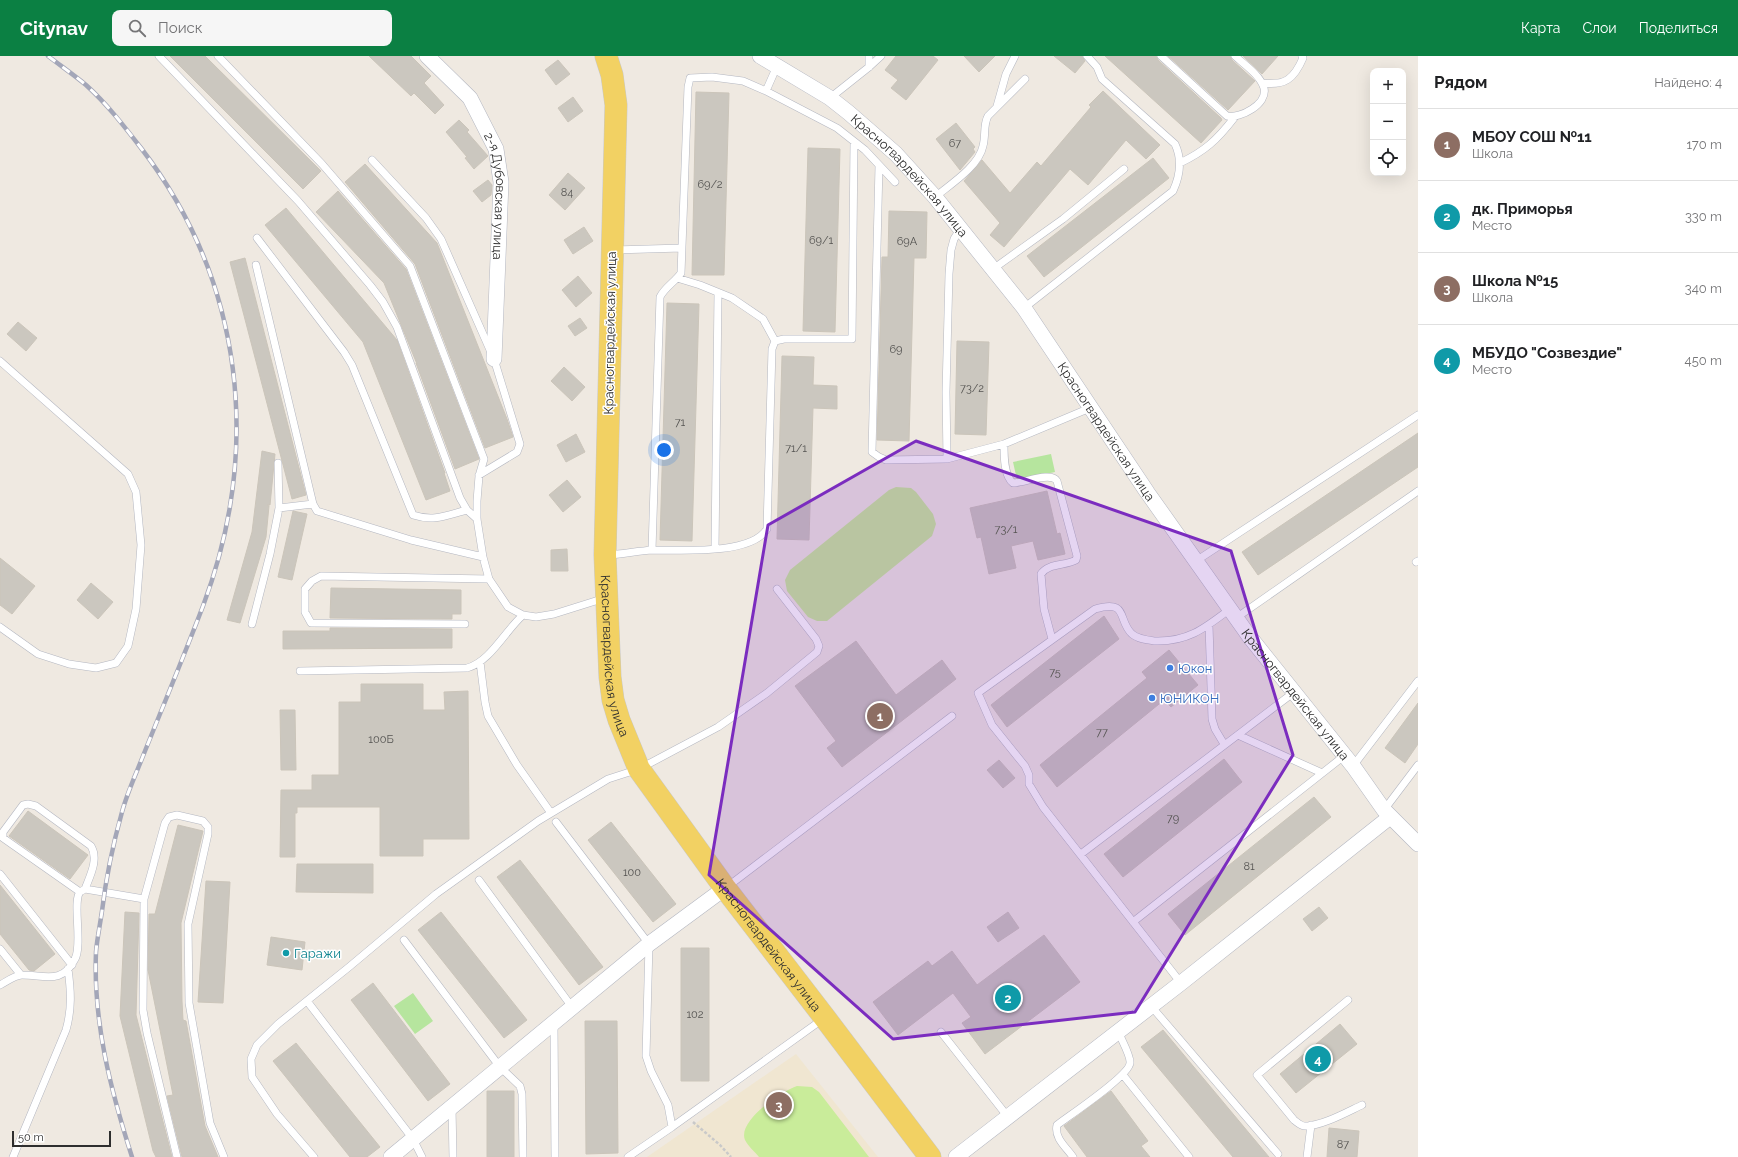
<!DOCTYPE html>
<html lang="ru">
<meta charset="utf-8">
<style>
body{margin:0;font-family:Raleway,sans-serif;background:#f6f6f6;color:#202124}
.controls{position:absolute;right:12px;top:12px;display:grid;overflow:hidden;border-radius:8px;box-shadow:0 4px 16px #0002}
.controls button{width:36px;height:36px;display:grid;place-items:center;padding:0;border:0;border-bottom:1px solid #e0e0e0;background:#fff;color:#202124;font:20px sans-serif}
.scale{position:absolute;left:12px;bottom:10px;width:99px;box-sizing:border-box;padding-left:4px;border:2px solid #2e2e2e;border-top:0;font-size:11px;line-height:14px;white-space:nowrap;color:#2e2e2e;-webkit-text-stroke:3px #fff;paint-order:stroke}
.you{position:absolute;left:664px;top:394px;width:14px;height:14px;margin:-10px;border:3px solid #fff;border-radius:50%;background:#1a73e8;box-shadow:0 0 0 6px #1a73e833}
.badge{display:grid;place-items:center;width:26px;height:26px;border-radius:50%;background:#0b8043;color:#fff;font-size:13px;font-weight:700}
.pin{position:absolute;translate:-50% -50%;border:2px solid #fff;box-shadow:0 1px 4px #0006}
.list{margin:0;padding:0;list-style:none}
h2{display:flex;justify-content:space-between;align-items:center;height:52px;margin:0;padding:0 16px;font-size:17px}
h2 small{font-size:13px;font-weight:400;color:#757577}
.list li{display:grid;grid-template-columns:26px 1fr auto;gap:12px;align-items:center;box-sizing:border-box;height:72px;padding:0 16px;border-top:1px solid #e0e0e0}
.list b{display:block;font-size:15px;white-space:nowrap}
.list p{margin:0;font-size:13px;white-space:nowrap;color:#757577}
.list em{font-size:13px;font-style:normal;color:#757577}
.icon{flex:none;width:22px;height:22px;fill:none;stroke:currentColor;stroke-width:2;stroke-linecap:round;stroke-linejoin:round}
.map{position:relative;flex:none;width:1418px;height:1101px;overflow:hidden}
header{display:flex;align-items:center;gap:24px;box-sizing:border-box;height:56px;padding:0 20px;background:#0b8043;color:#fff}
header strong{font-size:19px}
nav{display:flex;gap:22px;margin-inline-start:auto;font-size:14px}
.search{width:280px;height:36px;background:#f6f6f6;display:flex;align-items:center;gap:10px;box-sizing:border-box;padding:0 14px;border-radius:8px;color:#757577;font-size:15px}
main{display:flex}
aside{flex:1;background:#fff}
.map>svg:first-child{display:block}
.education{fill:#f0e6d1}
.green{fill:#b6e59e}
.pitch{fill:#c9ec9a}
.building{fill:#cbc7bf;stroke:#cbc5ba}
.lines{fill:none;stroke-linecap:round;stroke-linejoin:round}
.service-casing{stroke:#b4b7c1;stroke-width:8}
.minor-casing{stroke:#b4b7c1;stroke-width:16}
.primary-casing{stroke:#c9c9c9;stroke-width:23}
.path{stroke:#c9c9c9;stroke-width:2.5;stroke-dasharray:3 2;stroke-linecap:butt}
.service{stroke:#fff;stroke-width:7}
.minor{stroke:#fff;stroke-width:15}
.primary{stroke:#f2d163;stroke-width:22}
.rail-casing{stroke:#a3a6b8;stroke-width:4.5}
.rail{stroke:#fff;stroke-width:3;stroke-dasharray:9;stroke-linecap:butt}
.marked{fill:#7b2cbf;fill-opacity:0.2;stroke:#7b2cbf;stroke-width:3;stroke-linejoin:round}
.shop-dot{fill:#3f7fe0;stroke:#fff;stroke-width:1.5}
.culture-dot{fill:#0f9aa8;stroke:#fff;stroke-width:1.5}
.labels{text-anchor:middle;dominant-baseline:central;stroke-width:3;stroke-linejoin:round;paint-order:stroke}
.number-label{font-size:11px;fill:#555452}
.street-label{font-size:13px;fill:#2e2e2e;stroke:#fff}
.shop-label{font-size:13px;fill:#366cbe;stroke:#fff;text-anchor:start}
.culture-label{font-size:13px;fill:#0d838f;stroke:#fff;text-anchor:start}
</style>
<header>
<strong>Citynav</strong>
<div class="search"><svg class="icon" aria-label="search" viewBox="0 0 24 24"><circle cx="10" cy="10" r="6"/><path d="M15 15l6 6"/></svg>Поиск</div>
<nav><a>Карта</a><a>Слои</a><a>Поделиться</a></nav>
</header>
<main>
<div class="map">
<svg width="1418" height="1101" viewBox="0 0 1418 1101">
<rect width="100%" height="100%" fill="#efe9e1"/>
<path class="education" d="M796,998L878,1101H647Z"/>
<path class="green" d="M1051,398L1055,416L1017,424L1013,406Z
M413,937L433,965L415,978L394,950Z"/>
<path class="pitch" d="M896,431L911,432L916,436L933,458L936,468L932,480L827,565H817L808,561L787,535L785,524L790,514L889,434Z
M797,1030L812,1031L819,1036L869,1101H759C755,1096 748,1090 745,1084C737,1065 782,1035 797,1030Z"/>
<path class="building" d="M170,0H205L321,115L303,133Z
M369,0H411L431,20L424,27L444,49L435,58L414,37L411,40Z
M896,0H933L938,4L906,44L891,32L898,24L885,14Z
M964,0H995L979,16Z
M1054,0H1082L1085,5L1075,17Z
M1105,0H1156L1158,4L1221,62L1222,64L1201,87Z
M1168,0H1230L1232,4L1255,25L1228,54Z
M1243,0H1278L1262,18Z
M558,4L570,18L556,29L545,14Z
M1103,35L1160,89L1146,103L1126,84L1088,129L1070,113L1004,191L990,179L1000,167L964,125L982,104L1010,137L1037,106L1041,110L1091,51L1089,49Z
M696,36L729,37L724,219H692Z
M573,41L583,55L568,66L558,52Z
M459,64L469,74L467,76L488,100L474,113L465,102L467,101L446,76Z
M956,67L975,91L973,93L975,96L960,114L936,83Z
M808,92L840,93L835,276L803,275Z
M1153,102L1169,122L1044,221L1027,200Z
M365,108L437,187L507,363L513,381L485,392L415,208L345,126Z
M568,117L585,132L565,154L549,139Z
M488,124L492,129L491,139L482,146L473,135Z
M338,135L406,213L479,403L455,413L416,307L417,308L384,227L316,156Z
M286,152L397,284L445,417H444L450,435L426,444L363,286L265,169Z
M889,155L927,156L926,202H914L909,385L877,384L882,201H888Z
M584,171L593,185L573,198L564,184Z
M245,202L306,439L292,443L230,206Z
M578,220L592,237L576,251L562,234Z
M667,247L699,248L692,485L660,484Z
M580,262L587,272L575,280L568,270Z
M18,266L37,282L26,295L7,278Z
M957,285L989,286L986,379L955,378Z
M782,300L814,301L813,329L837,330V353L813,352L809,484L777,483Z
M564,311L585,331L572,345L551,325Z
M1418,377V411L1258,519L1242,496Z
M576,378L585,396L566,406L557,389Z
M262,395L275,398L270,449H267L269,450L266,481L240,567L227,564L252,476Z
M567,424L581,441L563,456L549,439Z
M1047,435L1057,478L1060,477L1065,498L1038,504L1033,485L1011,490L1016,512L989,518L981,481L977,482L970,452Z
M293,455L307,458L292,524L278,521Z
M567,493L568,515H551V494Z
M0,502L35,530L12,558L0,549Z
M91,527L113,546L98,563L77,544Z
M331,532L461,534V558H452V563L330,562Z
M1104,560L1119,583L1007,671L991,649Z
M330,572L452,573V592L283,593V575H330Z
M856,585L896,639L942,604L956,623L842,711L827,692L836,685L795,630Z
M1169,594L1198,629L1171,651L1164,644L1057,731L1040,709L1147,622L1142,616Z
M361,628H423V654H445L444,636L468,635L469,783H423V800H380V751H297V757H295V801H280L281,734H312V719H339V646H361Z
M1418,647V688L1405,707L1385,692Z
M280,654H295L296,714H281Z
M1224,703L1242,726L1123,821L1104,798Z
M999,704L1015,722L1003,732L987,714Z
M1314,741L1331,761L1185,879L1168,858Z
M28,755L88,799L70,823L9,780Z
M611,766L676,848L653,866L588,784Z
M178,769L203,775L181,867L182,945L183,964L186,965L205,1070L218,1101H182L167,1040L173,1039L148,914L149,858H155Z
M520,804L603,911L579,929L497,821Z
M297,808H373V837L296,836Z
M206,825L230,826L223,947L198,946Z
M0,829L55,898L34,915L29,914L0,878Z
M1319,851L1328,862L1312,875L1303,863Z
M125,856L139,857L136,959L172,1101H156L153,1095L120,960Z
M441,856L527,964L504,982L418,874Z
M1008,856L1019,872L998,886L987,871Z
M1044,879L1080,926L985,998L962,967L971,961L953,937L898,979L873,946L928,905L932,910L952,895L977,929Z
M271,881L305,886L302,914L267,909Z
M681,892H709V1025H681Z
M373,927L450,1028L428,1045L351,944Z
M585,965H617L618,1097L586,1098Z
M1340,968L1357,988L1296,1037L1280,1018Z
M1163,974L1269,1101H1233L1141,991Z
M296,987L380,1091L367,1101H350L273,1005Z
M487,1035H514V1101H487Z
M1111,1035L1148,1085L1141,1090L1150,1101H1087L1064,1070Z
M1329,1072L1359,1075L1357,1101H1327Z"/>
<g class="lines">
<g class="service-casing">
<path id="service" d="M159,0L298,145L370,229L383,246L397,271L460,442L467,454L477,463
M218,0L322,108L410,210L484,403L479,420L477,445V463L483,501L489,523L508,551L523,559L536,561L554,558L605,542
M869,0V11
M1161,0L1227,60C1240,63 1268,48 1264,32C1260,19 1245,9 1235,0
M1262,27C1285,30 1294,23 1303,2L1302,0
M766,35L777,10
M830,42L869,11L881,0
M997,50L1006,18L1015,0
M372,104L426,162L441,183L494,303L520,388L517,396L479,419
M1180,107C1205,95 1217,84 1234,62
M879,110L872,396L879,401L886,404L947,403L1004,388L1090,352
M935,141C951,128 979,110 983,90C986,79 983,69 988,60L1025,23
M257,182L344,296L352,309L413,459C434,466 447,459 467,454
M614,194L682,192
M256,209L313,448L317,455L411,484L483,501
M993,213L1063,163L1124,113
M677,222L700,229L732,242L763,263L775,285
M1024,252L1173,135C1180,120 1182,103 1175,88L1102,23L1097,11L1087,0
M0,305L128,418L136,436L141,489L136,553L128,590L116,607L96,612L69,608L38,598L0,571
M1004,388C1004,400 1004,420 1013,427C1024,427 1051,415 1057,425L1077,500L1076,504C1065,510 1048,507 1041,518L1044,553L1052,583
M947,403L946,336L949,218L951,194L954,183L961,172
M279,452L313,448
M715,493L718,237
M652,494L660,241C665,231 675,226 681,217L688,31L690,22L712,21L743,25L766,35L837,72L865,94L895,126
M608,499C623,498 638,495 653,494C681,494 751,499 767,473L772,293L775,285L784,283H852L854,86
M1196,505L1418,359
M1416,506L1418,505
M1236,562L1418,435
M252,568L270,498L279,452L278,407
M465,568L311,567L305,556V533L312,525L321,520L489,523
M1209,569L1212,663L1215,673L1224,688
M480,606L485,646L488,660L517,709L551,757
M300,615L467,612C490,606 505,575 523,559
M1238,679L1322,717
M1353,710L1418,625
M1384,754L1418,709
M556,766L649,888L646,1000L651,1015L668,1049L672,1071
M1081,798L1293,637
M0,818L72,909
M479,824L572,951
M727,831L952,660
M80,836L3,782V776L23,749L28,748L36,750L91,790C99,803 90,820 85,833
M1133,866L1344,700
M404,884L500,1011L520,1030L522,1038L523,1101
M0,893L21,919
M1181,927L1043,751L1029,728V719L1025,710L992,669L978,637L1095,553C1129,543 1117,564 1132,578C1138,583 1147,584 1155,585C1188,586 1205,572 1230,553
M0,929C6,926 15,919 22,919C45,919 62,929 75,903C83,888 72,845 80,836C81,835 84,834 85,833L144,843
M1348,944L1257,1019L1294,1064C1298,1067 1301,1070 1305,1070C1322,1070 1347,1056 1362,1049
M307,945L413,1083L422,1101
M1151,950L1278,1098
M554,968L555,1101
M941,976L1008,1061
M1123,1019L1189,1101
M452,1052L453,1101
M13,1101L66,974C72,953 71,935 68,913
M177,1101L147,977L143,954L144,843L165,767L169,761L177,759L203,765L208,771V778L188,868L189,947L210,1067L224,1101
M314,1101L277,1058L252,1021L251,1003L257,989L278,968L349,911L436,838L538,765L608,723L639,713L718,671L767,637L817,596L819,590L816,583L777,533
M628,1101L672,1071L823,963
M1073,1101C1066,1091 1054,1082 1057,1069C1070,1059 1129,1020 1130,1007C1131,1000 1121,983 1118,975
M1307,1101L1311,1069"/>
</g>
<g class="minor-casing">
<g id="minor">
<path id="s1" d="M427,0L470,42L496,93L501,126L494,303"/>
<path id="s2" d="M760,0L830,42L849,57L896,98L935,141L1024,252L1147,436L1249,580L1353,710L1384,754L1418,788"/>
<path d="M391,1101L649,888L725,832"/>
<path d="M956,1101L1181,927L1390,761"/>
</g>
</g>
<g class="primary-casing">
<g id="primary">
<path id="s3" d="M606,0L612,19L616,49L605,499L610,621L613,644L619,664L639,713L725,832L825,962L930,1101"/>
</g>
</g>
<path class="path" d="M693,1066L720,1089L731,1101"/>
<use href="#service" class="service"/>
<use href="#minor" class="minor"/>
<use href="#primary" class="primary"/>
<g class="rail-casing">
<path id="rail" d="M48,0C61,10 74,19 86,29C107,48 124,70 141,92C244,226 262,393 203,550C184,600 163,650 143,700C136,718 127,737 122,756C113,788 106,822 102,855C100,869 97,883 96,896C93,967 111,1035 132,1101"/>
</g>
<use href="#rail" class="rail"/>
</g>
<path class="marked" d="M916,385L1231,495L1293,699L1135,956L893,983L709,819L768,469Z"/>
<g class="shop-dot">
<circle cx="1170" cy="612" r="4"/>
<circle cx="1152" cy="642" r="4"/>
</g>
<circle class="culture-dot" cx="286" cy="897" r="4"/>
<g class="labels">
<g class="number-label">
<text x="955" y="87">67</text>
<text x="710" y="128">69/2</text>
<text x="567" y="136">84</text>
<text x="821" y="184">69/1</text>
<text x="907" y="185">69А</text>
<text x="896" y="293">69</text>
<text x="972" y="332">73/2</text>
<text x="680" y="366">71</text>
<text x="796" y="392">71/1</text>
<text x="1006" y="473">73/1</text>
<text x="1055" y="616">75</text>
<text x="1102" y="676">77</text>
<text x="381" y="683">100Б</text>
<text x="1173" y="762">79</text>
<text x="1249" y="810">81</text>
<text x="632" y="816">100</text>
<text x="695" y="958">102</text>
<text x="1343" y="1088">87</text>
</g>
<g class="street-label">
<text stroke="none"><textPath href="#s2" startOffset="193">Красногвардейская улица</textPath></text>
<text stroke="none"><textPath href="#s1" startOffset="164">2-я Дубовская улица</textPath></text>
<text transform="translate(610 277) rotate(-89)">Красногвардейская улица</text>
<text stroke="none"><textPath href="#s2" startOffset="517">Красногвардейская улица</textPath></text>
<text stroke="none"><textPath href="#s3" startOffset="602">Красногвардейская улица</textPath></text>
<text stroke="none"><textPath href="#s2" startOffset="841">Красногвардейская улица</textPath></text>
<text stroke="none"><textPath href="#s3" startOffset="938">Красногвардейская улица</textPath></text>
</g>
<g class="shop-label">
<text x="1178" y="612">Юкон</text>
<text x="1160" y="642">ЮНИКОН</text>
</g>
<g class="culture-label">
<text x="294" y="897">Гаражи</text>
</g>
</g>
</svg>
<div class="controls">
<button>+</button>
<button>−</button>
<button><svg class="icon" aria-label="locate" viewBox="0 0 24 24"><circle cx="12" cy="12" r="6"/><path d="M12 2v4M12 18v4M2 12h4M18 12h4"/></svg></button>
</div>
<div class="scale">50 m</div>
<div class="you"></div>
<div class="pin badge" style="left:880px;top:660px;background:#8d6e63">1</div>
<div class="pin badge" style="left:1008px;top:942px;background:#0f9aa8">2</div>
<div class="pin badge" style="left:779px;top:1049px;background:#8d6e63">3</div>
<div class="pin badge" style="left:1318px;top:1003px;background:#0f9aa8">4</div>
</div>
<aside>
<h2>Рядом<small>Найдено: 4</small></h2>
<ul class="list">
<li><span class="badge" style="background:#8d6e63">1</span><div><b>МБОУ СОШ №11</b><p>Школа</p></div><em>170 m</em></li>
<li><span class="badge" style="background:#0f9aa8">2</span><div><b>дк. Приморья</b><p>Место</p></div><em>330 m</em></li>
<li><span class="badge" style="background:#8d6e63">3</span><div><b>Школа №15</b><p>Школа</p></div><em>340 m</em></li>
<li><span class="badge" style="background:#0f9aa8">4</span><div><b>МБУДО &quot;Созвездие&quot;</b><p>Место</p></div><em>450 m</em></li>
</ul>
</aside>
</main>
